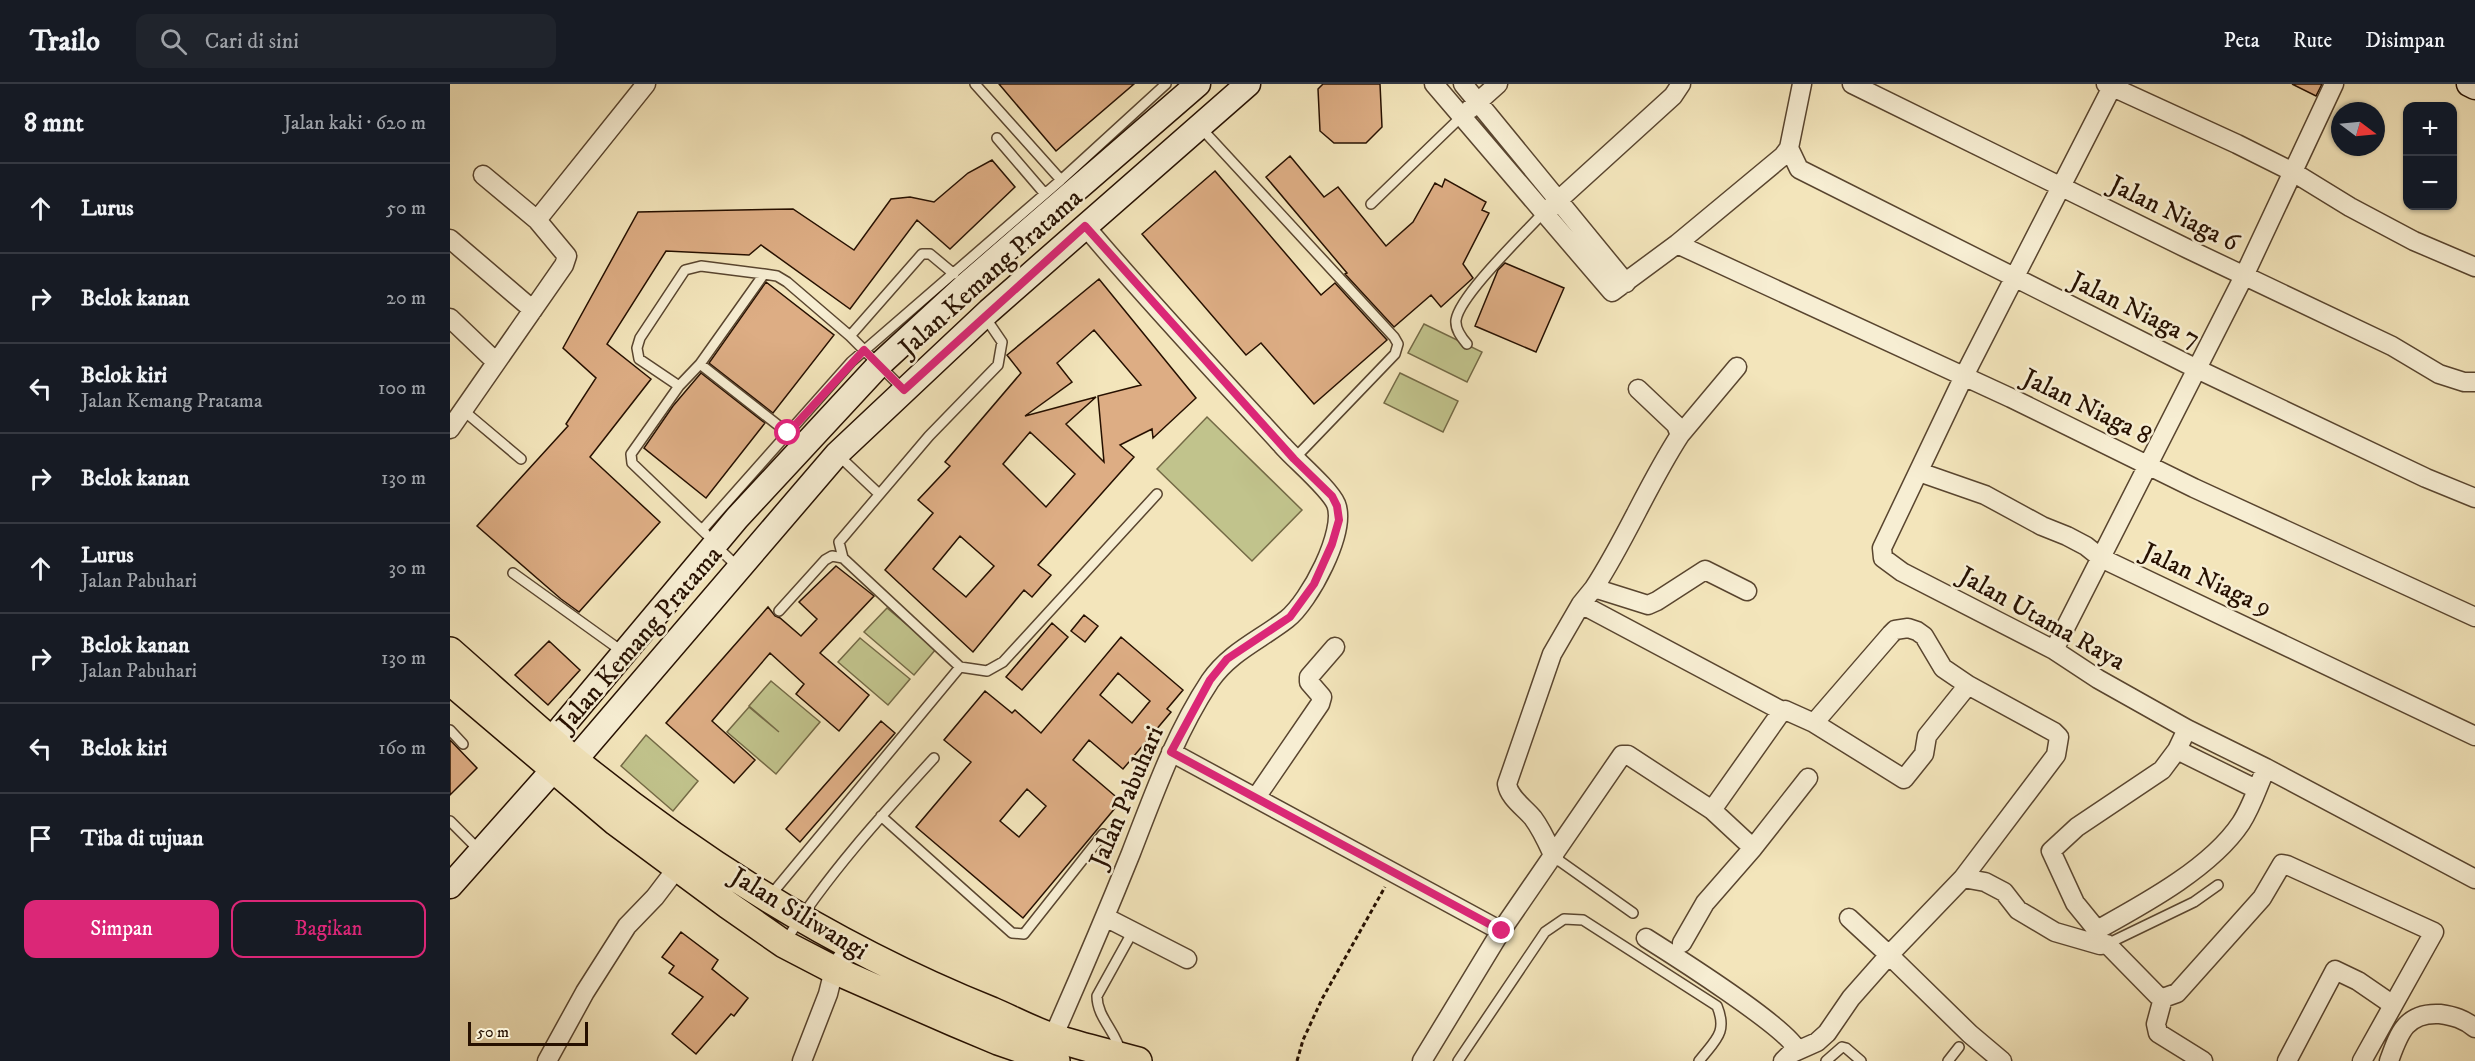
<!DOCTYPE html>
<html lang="id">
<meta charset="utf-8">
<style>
body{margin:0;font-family:"IM FELL DW Pica",serif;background:#20242c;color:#f1f3f6}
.controls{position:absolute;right:18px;top:18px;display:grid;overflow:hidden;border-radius:12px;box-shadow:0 2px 4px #0004}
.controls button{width:54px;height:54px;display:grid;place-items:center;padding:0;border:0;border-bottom:2px solid #363941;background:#171b24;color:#f1f3f6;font:30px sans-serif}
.compass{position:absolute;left:1881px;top:18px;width:54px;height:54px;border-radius:50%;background:#171b24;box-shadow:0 2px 4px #0004;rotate:106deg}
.scale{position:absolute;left:18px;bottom:15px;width:120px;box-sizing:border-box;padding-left:6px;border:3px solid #261000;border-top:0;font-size:16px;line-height:21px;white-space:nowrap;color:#261000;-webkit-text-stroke:4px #f7eed3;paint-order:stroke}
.stop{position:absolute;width:18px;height:18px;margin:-14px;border:4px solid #db2777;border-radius:50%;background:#fff}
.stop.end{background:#db2777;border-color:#fff;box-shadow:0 2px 6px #0008}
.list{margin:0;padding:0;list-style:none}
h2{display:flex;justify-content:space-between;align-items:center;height:78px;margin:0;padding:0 24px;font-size:26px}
h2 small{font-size:20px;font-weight:400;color:#9ea1a6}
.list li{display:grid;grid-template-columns:39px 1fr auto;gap:18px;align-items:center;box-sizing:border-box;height:90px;padding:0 24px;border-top:2px solid #363941}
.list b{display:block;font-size:22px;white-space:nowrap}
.list p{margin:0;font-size:20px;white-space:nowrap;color:#9ea1a6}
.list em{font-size:20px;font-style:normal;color:#9ea1a6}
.actions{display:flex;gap:12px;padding:18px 24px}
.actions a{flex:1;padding:14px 0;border:2px solid #db2777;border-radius:12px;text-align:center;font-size:21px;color:#db2777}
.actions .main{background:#db2777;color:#fff}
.icon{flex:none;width:33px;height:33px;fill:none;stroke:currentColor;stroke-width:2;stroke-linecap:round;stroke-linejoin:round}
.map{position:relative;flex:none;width:2025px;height:977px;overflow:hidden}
header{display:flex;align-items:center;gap:36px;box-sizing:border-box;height:84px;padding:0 30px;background:#171b24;border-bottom:2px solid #363941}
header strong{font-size:28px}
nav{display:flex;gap:33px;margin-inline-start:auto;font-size:21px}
.search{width:420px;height:54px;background:#20242c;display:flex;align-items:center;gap:15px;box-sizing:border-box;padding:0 21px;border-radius:12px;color:#9ea1a6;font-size:22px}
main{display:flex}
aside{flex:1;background:#171b24}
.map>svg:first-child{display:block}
.pitch{fill:#c1c38c;stroke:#746a46;stroke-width:1.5}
.building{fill:#ddad84;stroke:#261000;stroke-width:1.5;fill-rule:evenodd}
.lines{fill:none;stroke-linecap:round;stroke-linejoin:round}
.lane-casing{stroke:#59452f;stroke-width:12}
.street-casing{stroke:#59452f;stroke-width:21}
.secondary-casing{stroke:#261000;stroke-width:27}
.primary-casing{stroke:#261000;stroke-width:30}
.path{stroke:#261000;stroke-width:3;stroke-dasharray:4.5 3;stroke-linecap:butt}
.lane{stroke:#f7eed3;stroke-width:9}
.street{stroke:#f7eed3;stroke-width:18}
.secondary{stroke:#f7eed3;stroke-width:24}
.primary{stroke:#f3e5bb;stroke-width:27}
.route{stroke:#db2777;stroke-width:8}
.labels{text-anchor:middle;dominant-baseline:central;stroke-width:5;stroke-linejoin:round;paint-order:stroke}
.street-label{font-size:26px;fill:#261000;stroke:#f7eed3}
</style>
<header>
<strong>Trailo</strong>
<div class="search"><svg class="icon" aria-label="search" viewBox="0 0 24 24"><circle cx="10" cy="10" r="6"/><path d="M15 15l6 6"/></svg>Cari di sini</div>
<nav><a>Peta</a><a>Rute</a><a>Disimpan</a></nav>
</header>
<main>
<aside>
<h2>8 mnt<small>Jalan kaki · 620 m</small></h2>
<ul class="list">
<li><svg class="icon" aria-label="ahead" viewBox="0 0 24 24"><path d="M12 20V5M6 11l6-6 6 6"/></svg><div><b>Lurus</b></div><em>50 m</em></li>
<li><svg class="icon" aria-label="right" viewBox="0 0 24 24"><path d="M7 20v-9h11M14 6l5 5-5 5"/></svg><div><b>Belok kanan</b></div><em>20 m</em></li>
<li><svg class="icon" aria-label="left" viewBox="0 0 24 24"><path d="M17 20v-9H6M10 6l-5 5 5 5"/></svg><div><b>Belok kiri</b><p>Jalan Kemang Pratama</p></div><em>100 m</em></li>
<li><svg class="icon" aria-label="right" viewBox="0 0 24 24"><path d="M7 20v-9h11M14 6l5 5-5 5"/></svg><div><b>Belok kanan</b></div><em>130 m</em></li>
<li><svg class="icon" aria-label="ahead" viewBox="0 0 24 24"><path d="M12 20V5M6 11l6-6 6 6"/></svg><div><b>Lurus</b><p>Jalan Pabuhari</p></div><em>30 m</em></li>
<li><svg class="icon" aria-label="right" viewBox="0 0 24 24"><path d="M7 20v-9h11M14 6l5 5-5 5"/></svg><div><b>Belok kanan</b><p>Jalan Pabuhari</p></div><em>130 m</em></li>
<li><svg class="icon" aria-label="left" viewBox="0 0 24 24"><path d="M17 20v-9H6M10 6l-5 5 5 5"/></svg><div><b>Belok kiri</b></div><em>160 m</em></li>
<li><svg class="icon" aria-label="arrive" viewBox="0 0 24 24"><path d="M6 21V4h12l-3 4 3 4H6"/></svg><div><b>Tiba di tujuan</b></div></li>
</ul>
<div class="actions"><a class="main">Simpan</a><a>Bagikan</a></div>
</aside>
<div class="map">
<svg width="2025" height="977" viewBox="0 0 2025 977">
<rect width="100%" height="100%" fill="#f3e5bb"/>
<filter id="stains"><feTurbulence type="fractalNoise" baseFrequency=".00333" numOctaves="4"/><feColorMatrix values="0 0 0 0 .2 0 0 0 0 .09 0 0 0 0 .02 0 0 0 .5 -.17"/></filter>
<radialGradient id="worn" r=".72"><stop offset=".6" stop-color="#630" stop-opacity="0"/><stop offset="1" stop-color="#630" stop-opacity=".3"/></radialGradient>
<path class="pitch" d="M974,240L1032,268L1017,298L958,269Z
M950,289L1008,317L993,348L934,319Z
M757,333L852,426L802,477L707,385Z
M437,524L486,565L464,591L414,548Z
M410,554L460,595L438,621L388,578Z
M321,597L370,638L326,690L277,648L299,623L329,648L299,622Z
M196,651L248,697L223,727L171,682Z"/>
<path class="building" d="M549,0H684L606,67Z
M873,0H930L932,43L916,59H884L870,47L868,5Z
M1842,0H1872L1866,12Z
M840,72L874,113L888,103L936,162L963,138L985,99L992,103L995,95L1036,118L1032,126L1039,129L1013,180L1023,194L991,223L981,211L944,243L895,190L897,189L816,93Z
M542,76L565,103L500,165L467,136L400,225L311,161L299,171L216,167L157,260L201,295L140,373L210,438L129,528L111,515L27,442L118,342L116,340L146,294L113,264L188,128L343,125L404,166L441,115L460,113L484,118L518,89Z
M765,87L871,211L885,199L937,256L864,320L811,259L796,271L692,150Z
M1055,179L1114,204L1086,268L1025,242L1048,186Z
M649,195L746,314L703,354L702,345L670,361L684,373L588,481L601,491L582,513L574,506L523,568L435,486L483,429L468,416L500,382L495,378L571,289L557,271ZM644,246L691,301L648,312L654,378L616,340L646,313L575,332L622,298L607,279ZM580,348L625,390L596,423L553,380ZM510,452L544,482L516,513L483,485Z
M316,198L384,251L323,329L259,279Z
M251,289L315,339L256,414L194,364L223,322Z
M386,482L424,512L370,569L419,611L389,647L346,610L354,600L320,569L262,637L305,676L284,699L216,639L318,523L325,532L330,534L351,552L367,535L349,518Z
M634,531L648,542L635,558L621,547Z
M602,539L618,553L572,606L556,593Z
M671,553L733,606L717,625L721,628L673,685L639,656L623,676L671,717L573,834L466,743L521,678L494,656L535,607L562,629L565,626L591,649ZM668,589L700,617L682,639L650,611ZM577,705L596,722L569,753L550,737Z
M99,557L130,586L98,621L65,591Z
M431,637L445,649L350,758L336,745Z
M0,656L27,684L0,711Z
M231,848L268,876L262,885L298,914L284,932L281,930L246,970L222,950L253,913L219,889L224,882L212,873Z"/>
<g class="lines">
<g class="lane-casing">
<path id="lane" d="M525,0L611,96
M751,44L944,253L948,260L945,270L844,375
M547,54L595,110
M921,120L1012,32
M400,252L472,170H480L504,190
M1017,260C1011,253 1005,245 1006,236C1010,211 1074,150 1093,129
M250,280L338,349
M229,302L189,275L187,264L190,254L235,186L251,182L314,190
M14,327L71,375
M387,370L429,410
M252,446L401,278L611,96L716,0
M256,450L182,379L181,370L229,302L250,280L314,190L327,192L337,198L400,252L454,306
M265,461L289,484
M393,474L389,458L479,352L548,281L552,258L535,233
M63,489L173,568
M329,527L375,476L382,472L393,474L510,583L537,587L553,578L707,410
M0,646L13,660
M431,732L562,849L574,850L653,750
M0,737L30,767
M1104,773L1183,829
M320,812L510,583
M335,858C377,791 431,732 484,674
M1657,860L1744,818L1768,801
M671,970C667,948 647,934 647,912L683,847
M1008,977L1095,848L1114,835L1133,836L1267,922C1278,949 1265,956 1249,977
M1376,977L1392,963L1396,964L1411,977
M1498,977L1509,963"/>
</g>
<g class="street-casing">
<path id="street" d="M984,0L1162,208L1227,160L1333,72L1339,64L1352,0
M1013,0L1176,199
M1402,0L1738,165L1942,262L1989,290L2014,298H2025
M1656,0L1787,60L1843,88L1900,123L1964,157L2025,183
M1662,3L1514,292L1432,464L1433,474L1452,488L1604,566L1648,595L1737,645L1816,684L2025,795
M1020,25L1048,0
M1339,64L1349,85L1747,285L1976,394L2025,414
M1102,122L1223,12L1231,0
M87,136L196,0
M0,155L83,226
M1227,160L1561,314L1744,404L2025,533
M0,234L46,278
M0,345L114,181L117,172L87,136L33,91
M1230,351L1287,283
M1469,388L1535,411L1592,442L1617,452L1636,462L1651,474L2025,652
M1144,504C1176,455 1198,400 1230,351L1226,341L1188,305
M1131,520L1332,627
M1604,566L1794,192L1884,0
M1364,639L1441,550L1445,546L1458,544L1467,547L1474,552L1493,584L1518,601L1604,648L1609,653L1606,671L1513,794L1439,871L1520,950L1552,977
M1737,645L1727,666L1712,686L1627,743L1601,767L1625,819L1647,846C1694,820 1761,784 1791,739C1802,722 1808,702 1816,684
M1727,666L1806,705
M721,668L1051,847
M807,712L870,620L872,613L859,598V593L885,563
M1262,726L1303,764
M1104,773C1098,760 1092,746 1083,734C1075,724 1059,714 1057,700L1102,570L1131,520L1144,504L1198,521L1207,517L1255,486L1297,507
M1513,794L1535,798L1554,808L1568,826L1605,848L1650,861L1657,860L1707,911L1713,914L1727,909L1812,814L1832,780L1837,781L1984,848L1912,977
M655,833L737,875
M1196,854C1223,871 1338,944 1347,966
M1232,859L1255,819L1303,764L1358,694
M1713,914L1706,940L1708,949L1753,977
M603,953C630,892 656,831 681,769C704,710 725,650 760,597C780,568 810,556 837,535C859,518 897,447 886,420C879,404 845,376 832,361C766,289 698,217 635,142
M97,977L135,908L177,842L205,813L227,784
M352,977L378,910L384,886L400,863
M972,977L1051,847L1172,671H1178L1262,726L1332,627L1335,626L1364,639L1454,695L1474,670L1477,652L1518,601
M1333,977L1340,970L1367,958L1377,949L1401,914L1439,871L1399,834
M1837,977L1885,886L1908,897L1943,921
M1939,977C1949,949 1956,928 1990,930C2004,932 2014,935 2025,944"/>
</g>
<g class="secondary-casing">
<path id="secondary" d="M2019,0L2025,3
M103,673L101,656L287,434L429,281L516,201L748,0
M0,802L104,685L125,676L387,370L539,227L798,0"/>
</g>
<g class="primary-casing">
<path id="primary" d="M0,567C41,603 81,640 123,675C250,779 390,866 542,927C563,936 583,947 605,954C632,963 660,969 688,977
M0,597L166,738L278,821L334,860L384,886L505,939L548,957L606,977"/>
</g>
<path class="path" d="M847,977L853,956L872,915L935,803"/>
<use href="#lane" class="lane"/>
<use href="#street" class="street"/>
<use href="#secondary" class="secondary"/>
<use href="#primary" class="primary"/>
</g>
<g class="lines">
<path class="route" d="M338,349L414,266L454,306L635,142L844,375L882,412L887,422L889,436L882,460L864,500L840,533L777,575L760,596L721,668L1052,847"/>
</g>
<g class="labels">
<g class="street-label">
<text transform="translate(1724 130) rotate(26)">Jalan Niaga 6</text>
<text transform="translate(541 189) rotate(-42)">Jalan Kemang Pratama</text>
<text transform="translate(1685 226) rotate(26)">Jalan Niaga 7</text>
<text transform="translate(1637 323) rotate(26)">Jalan Niaga 8</text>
<text transform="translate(1757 496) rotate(25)">Jalan Niaga 9</text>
<text transform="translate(1592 535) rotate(29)">Jalan Utama Raya</text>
<text transform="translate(190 555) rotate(-49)">Jalan Kemang Pratama</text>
<text transform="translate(677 713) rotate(-67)">Jalan Pabuhari</text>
<text transform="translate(349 830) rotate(31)">Jalan Siliwangi</text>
</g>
</g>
<rect width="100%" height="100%" filter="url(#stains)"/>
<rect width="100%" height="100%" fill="url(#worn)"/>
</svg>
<div class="controls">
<button>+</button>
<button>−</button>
</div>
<svg class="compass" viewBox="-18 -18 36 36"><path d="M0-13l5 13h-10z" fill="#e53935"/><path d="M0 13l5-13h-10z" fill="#9ea1a6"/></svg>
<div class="scale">50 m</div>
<div class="stop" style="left:338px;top:349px"></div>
<div class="stop end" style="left:1052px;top:847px"></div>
</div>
</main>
